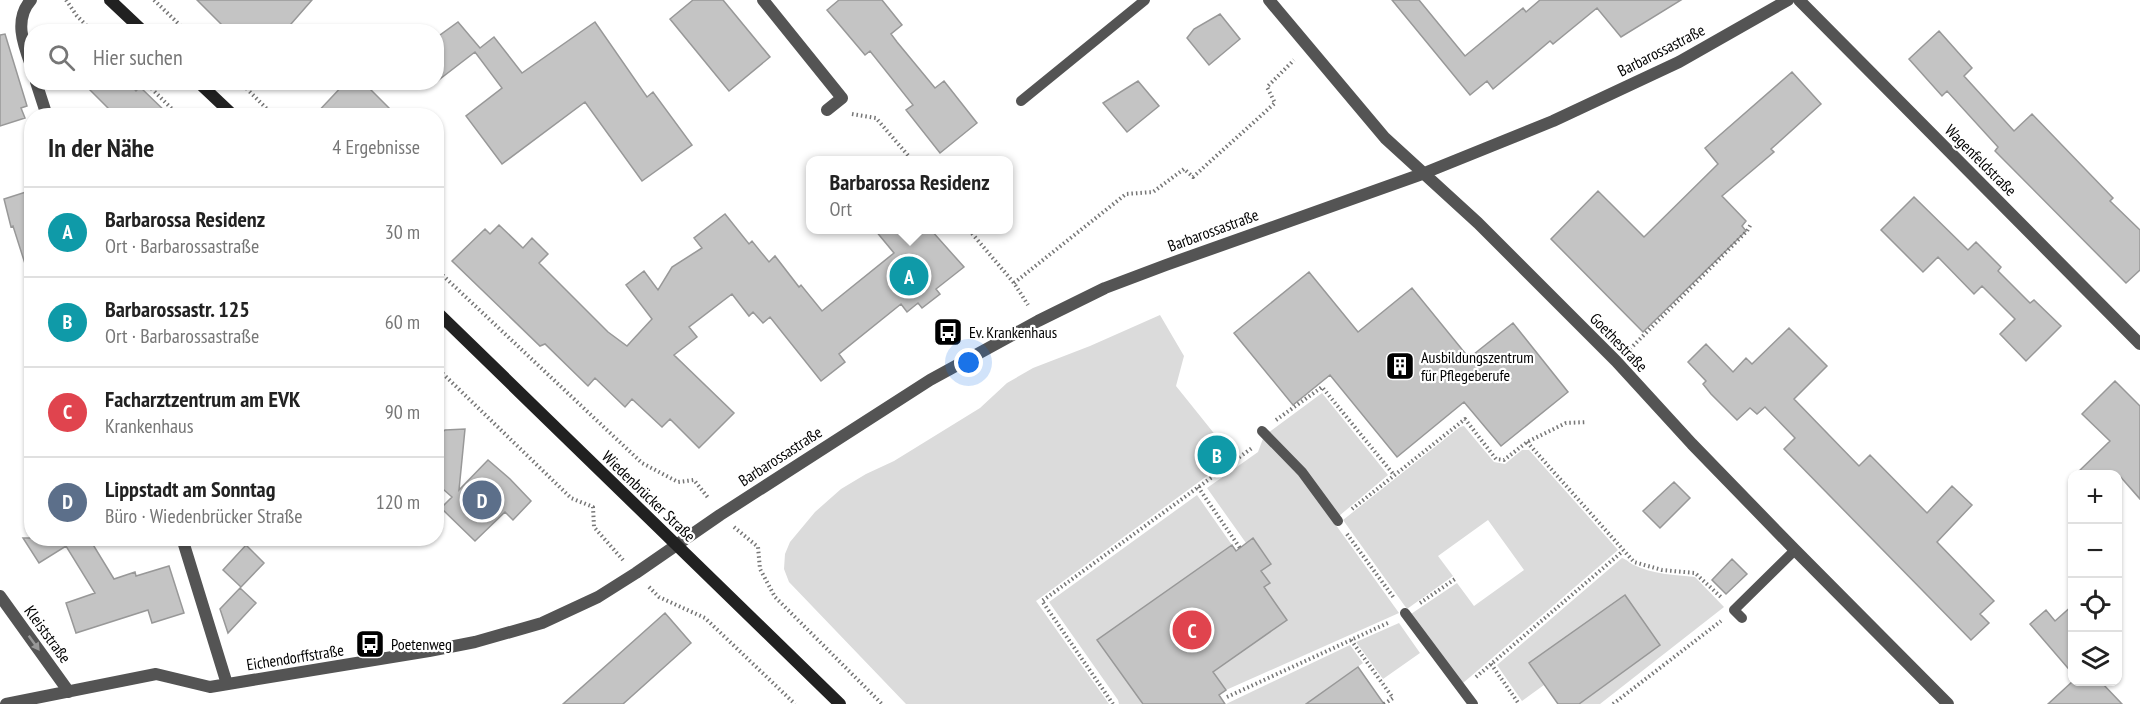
<!DOCTYPE html>
<html lang="de">
<meta charset="utf-8">
<style>
body{margin:0;font-family:"PT Sans Narrow",sans-serif;background:#f6f6f6;color:#222}
.controls{position:absolute;right:18px;bottom:18px;display:grid;overflow:hidden;border-radius:12px;box-shadow:0 2px 4px #0004}
.controls button{width:54px;height:54px;display:grid;place-items:center;padding:0;border:0;border-bottom:2px solid #e0e0e0;background:#fff;color:#222;font:30px sans-serif}
.you{position:absolute;left:969px;top:363px;width:21px;height:21px;margin:-15px;border:4px solid #fff;border-radius:50%;background:#1a73e8;box-shadow:0 0 0 9px #1a73e833}
.badge{display:grid;place-items:center;width:39px;height:39px;border-radius:50%;background:#7c3aed;color:#fff;font-size:20px;font-weight:700}
.pin{position:absolute;translate:-50% -50%;border:3px solid #fff;box-shadow:0 2px 6px #0006}
.popup{position:absolute;left:806px;top:156px;width:207px;height:78px;box-sizing:border-box;display:grid;place-content:center;border-radius:12px;background:#fff;filter:drop-shadow(0 2px 4px #0005);font-size:20px;white-space:nowrap;color:#767676}
.popup b{font-size:22px;color:#222}
.popup::after{content:'';position:absolute;left:50%;top:100%;margin-left:-12px;border:12px solid transparent;border-top-color:#fff}
.list{margin:0;padding:0;list-style:none}
h2{display:flex;justify-content:space-between;align-items:center;height:78px;margin:0;padding:0 24px;font-size:26px}
h2 small{font-size:20px;font-weight:400;color:#767676}
.list li{display:grid;grid-template-columns:39px 1fr auto;gap:18px;align-items:center;box-sizing:border-box;height:90px;padding:0 24px;border-top:2px solid #e0e0e0}
.list b{display:block;font-size:22px;white-space:nowrap}
.list p{margin:0;font-size:20px;white-space:nowrap;color:#767676}
.list em{font-size:20px;font-style:normal;color:#767676}
.icon{flex:none;width:33px;height:33px;fill:none;stroke:currentColor;stroke-width:2;stroke-linecap:round;stroke-linejoin:round}
.map{position:relative;flex:none;width:2140px;height:704px;overflow:hidden}
.search{position:absolute;background:#fff;box-shadow:0 2px 4px #0004;left:24px;top:24px;width:420px;height:66px;display:flex;align-items:center;gap:15px;box-sizing:border-box;padding:0 21px;border-radius:24px;color:#767676;font-size:22px}
.panel{position:absolute;background:#fff;box-shadow:0 2px 4px #0004;left:24px;top:108px;width:420px;height:438px;border-radius:24px}
.map>svg:first-child{display:block}
.green{fill:#dbdbdb}
.building{fill:#c4c4c4;stroke:#989898;stroke-width:1.5}
.lines{fill:none;stroke-linecap:round;stroke-linejoin:round}
.path{stroke:#767676;stroke-width:4;stroke-dasharray:1.5 3;stroke-linecap:butt}
.lane{stroke:#545454;stroke-width:10}
.street{stroke:#545454;stroke-width:12}
.secondary{stroke:#212121;stroke-width:12}
.oneway{fill:#989898}
.labels{text-anchor:middle;dominant-baseline:central;stroke-width:4.5;stroke-linejoin:round;paint-order:stroke}
.street-label{font-size:16px;fill:#000;stroke:#fff}
.poi-label{font-size:16px;fill:#000;stroke:#fff;text-anchor:start}
</style>
<div class="map">
<svg width="2140" height="704" viewBox="0 0 2140 704">
<rect width="100%" height="100%" fill="#fff"/>
<path class="green" d="M1160,315L1184,356L1176,386L1233,457L1036,601L1109,704H906L789,582L784,569L785,554L790,542L815,512L841,489L866,474L894,461L980,408L1007,383L1033,368L1090,346Z
M1322,393L1388,475L1333,521L1399,613L1226,690L1213,672L1287,620L1264,587L1269,583L1261,571L1271,563L1253,538L1246,543L1207,488L1258,452L1264,436Z
M1464,426L1494,462L1505,464L1522,450H1529L1618,550L1456,689L1405,618L1457,583L1474,606L1524,570L1488,520L1438,556L1453,576L1407,609L1343,520L1460,427Z
M1197,495L1232,545L1098,640L1143,704H1119L1118,700L1049,602Z
M1622,558C1628,560 1629,563 1634,565C1652,574 1675,575 1695,577L1724,607L1600,704H1579L1660,645L1625,596L1530,664L1544,685L1522,701L1497,665Z
M1399,623L1420,653L1383,679L1356,642Z
M1350,645L1363,663L1306,704H1226Z"/>
<path class="building" d="M197,0H312L284,32H229Z
M693,0H723L770,57L729,91L670,19Z
M839,0H882L902,25L891,34L897,42L935,88L944,81L977,123L940,153L906,110L913,105L870,51L865,55L827,10Z
M1392,0H1419L1465,56L1523,8L1526,12L1540,0H1681L1621,37L1597,8L1553,44L1550,41L1493,89L1487,81L1470,95Z
M1220,14L1240,39L1209,65L1187,38L1194,29Z
M458,22L480,48L494,37L522,73L595,22L647,97L653,92L692,145L642,181L585,102L502,164L466,116L502,88L475,52L436,82V38Z
M1939,31L1972,68L1964,76L2014,131L2032,114L2113,198L2110,201L2140,230V270L2126,283L1995,151L1998,147L1947,91L1942,96L1909,59Z
M5,34L27,106L21,108L25,118L0,126V35Z
M1792,72L1821,104L1771,149L1774,152L1722,196L1746,221L1742,226L1746,231L1643,332L1551,239L1598,191L1644,237L1718,164L1705,148Z
M1138,81L1159,106L1127,132L1103,103Z
M82,82H128L136,91L140,87L170,116H116Z
M346,82H363L397,116H314Z
M32,190V269L27,270L13,226L11,227L4,199Z
M1914,197L1968,250L1976,242L2001,267L1998,271L2030,303L2034,300L2061,326L2026,361L2000,334L2015,319L1982,286L1974,294L1938,257L1923,272L1881,230Z
M725,214L749,244L752,241L769,262L775,256L799,287L801,285L822,311L894,253L875,230H931L964,267L936,289L940,294L922,308L918,303L907,312L901,304L839,354L845,362L821,381L770,317L763,323L753,312L749,316L732,294L689,327L697,337L674,355L734,413L699,448L670,419L662,427L632,399L625,407L595,378L588,386L545,344L540,346L452,261L485,229L490,234L499,225L523,248L532,238L548,254L539,263L608,332L627,346L652,319L626,285L644,271L658,290L672,267L702,248L694,238Z
M1309,272L1358,332L1412,288L1469,358L1513,323L1568,392L1501,446L1464,402L1397,457L1330,375L1293,405L1234,333Z
M1789,328L1827,366L1794,399L1859,466L1870,455L1927,513L1952,486L1972,505L1937,542L1994,601L1980,614L1989,623L1971,640L1784,449L1795,438L1765,407L1757,414L1750,408L1737,420L1711,394L1703,384L1706,381L1688,362L1706,344L1733,372L1746,358L1752,364Z
M2115,381L2140,406V499L2118,474H2076L2110,441L2082,414Z
M465,429L459,490L488,460L510,479L531,501L513,520L505,512L475,541L441,508L452,497L436,483V438L445,430Z
M1674,482L1690,498L1660,528L1643,511Z
M23,538H89L114,579L135,572L136,576L169,566L184,613L152,623L148,610L76,633L66,603L95,593L66,546L39,563Z
M1253,538L1271,564L1261,571L1270,583L1264,587L1287,620L1213,672L1226,690L1219,695L1225,704H1143L1097,640L1232,545L1236,551Z
M246,545L264,563L241,587L223,570Z
M1732,559L1747,574L1726,594L1712,580Z
M240,588L256,603L228,633L220,609Z
M1625,595L1660,645L1579,704H1558L1529,663Z
M2073,605V674L2030,624L2046,610L2055,621Z
M665,613L691,643L623,704H563Z
M1358,667L1384,704H1306Z
M2073,681L2101,682L2122,704H2048Z"/>
<g class="lines">
<path class="path" d="M66,0L77,16L93,32
M154,0L187,32
M145,82L179,116
M240,82L274,116
M852,114L876,118L912,160
M969,230L1014,283L1028,305
M436,269L642,463L678,482L694,480L709,499
M1014,283L1126,194L1153,192L1184,169L1193,177L1275,103L1267,87L1294,60
M1630,349L1747,231L1751,224
M436,367L571,498L593,507L594,527L623,560
M1276,420L1322,387L1394,475
M1527,442L1634,562L1662,570L1695,573L1722,598
M1198,487L1240,548
M1352,509L1465,419L1496,459L1504,460L1527,442L1566,423L1587,422
M734,527L758,547L760,569L775,597L882,704
M1347,534L1394,598
M649,587L659,597L705,618L795,704
M1420,603L1455,579
M1351,640L1393,698L1384,704
M1491,664L1519,704
M1476,677L1623,551
M1227,697L1390,622
M1113,704L1042,601L1252,448
M1613,704L1721,621"/>
<path class="lane" d="M1021,101L1145,0
M1262,431L1302,472L1338,521
M1405,613L1473,704
M1742,618L1734,610L1795,550"/>
<path class="street" d="M31,0C13,20 24,46 32,68
M763,0L842,98L827,110
M1269,0L1385,138L1478,223L1616,361L1692,444L1795,550L1948,704
M1799,0L2140,344
M36,82L47,116
M182,538L227,684
M0,596L69,692
M6,704L156,674L210,687L429,651L475,642L542,623L598,597L636,573L720,515L930,380L1038,321L1105,288L1166,265L1422,174L1553,121L1679,62L1788,0"/>
<path class="secondary" d="M110,0L144,32
M198,82L234,116
M436,311L840,704"/>
</g>
<defs><path id="oneway-solid" d="M-6-.8H1V-3.2L6.5 0L1 3.2V.8H-6Z" transform="scale(1.5)"/></defs>
<use class="oneway" href="#oneway-solid" transform="translate(34 643) rotate(54)"/>
<defs>
<g id="bus-square" transform="scale(1.5)"><rect x="-9" y="-9" width="18" height="18" rx="4" fill="#000" stroke="#fff"/><path d="M-5-6H5V4H4V6H2V4H-2V6H-4V4H-5ZM-3.5-4V0h7V-4ZM-3.5 1.2v1.5H-2V1.2ZM2 1.2v1.5H3.5V1.2Z" fill="#fff"/></g>
<g id="building-square" transform="scale(1.5)"><rect x="-9" y="-9" width="18" height="18" rx="4" fill="#000" stroke="#fff"/><path d="M-4-6H4V6H1V3H-1V6H-4ZM-2.5-4.3h1.7v1.8h-1.7ZM.8-4.3h1.7v1.8H.8ZM-2.5-1h1.7V.8h-1.7ZM.8-1h1.7V.8H.8Z" fill="#fff"/></g>
</defs>
<g fill-rule="evenodd">
<use href="#bus-square" x="948" y="332"/>
<use href="#building-square" x="1400" y="366"/>
<use href="#bus-square" x="370" y="644"/>
</g>
<g class="labels">
<g class="street-label">
<text transform="translate(1661 50) rotate(-27)">Barbarossastraße</text>
<text transform="translate(1981 160) rotate(45)">Wagenfeldstraße</text>
<text transform="translate(1213 230) rotate(-20)">Barbarossastraße</text>
<text transform="translate(1619 342) rotate(46)">Goethestraße</text>
<text transform="translate(780 456) rotate(-33)">Barbarossastraße</text>
<text transform="translate(649 496) rotate(44)">Wiedenbrücker Straße</text>
<text transform="translate(48 634) rotate(54)">Kleiststraße</text>
<text transform="translate(295 657) rotate(-9)">Eichendorffstraße</text>
</g>
<g class="poi-label">
<text x="969" y="332">Ev. Krankenhaus</text>
<text x="1421" y="357">Ausbildungszentrum<tspan x="1421" dy="18">für Pflegeberufe</tspan></text>
<text x="391" y="644">Poetenweg</text>
</g>
</g>
</svg>
<div class="controls">
<button>+</button>
<button>−</button>
<button><svg class="icon" aria-label="locate" viewBox="0 0 24 24"><circle cx="12" cy="12" r="6"/><path d="M12 2v4M12 18v4M2 12h4M18 12h4"/></svg></button>
<button><svg class="icon" aria-label="layers" viewBox="0 0 24 24"><path d="M12 4l9 5-9 5-9-5zM3 14l9 5 9-5"/></svg></button>
</div>
<div class="you"></div>
<div class="pin badge" style="left:909px;top:276px;background:#0f9aa8">A</div>
<div class="popup"><b>Barbarossa Residenz</b>Ort</div>
<div class="pin badge" style="left:1217px;top:455px;background:#0f9aa8">B</div>
<div class="pin badge" style="left:1192px;top:630px;background:#e0444e">C</div>
<div class="pin badge" style="left:482px;top:500px;background:#5c6f8a">D</div>
<div class="search"><svg class="icon" aria-label="search" viewBox="0 0 24 24"><circle cx="10" cy="10" r="6"/><path d="M15 15l6 6"/></svg>Hier suchen</div>
<section class="panel">
<h2>In der Nähe<small>4 Ergebnisse</small></h2>
<ul class="list">
<li><span class="badge" style="background:#0f9aa8">A</span><div><b>Barbarossa Residenz</b><p>Ort · Barbarossastraße</p></div><em>30 m</em></li>
<li><span class="badge" style="background:#0f9aa8">B</span><div><b>Barbarossastr. 125</b><p>Ort · Barbarossastraße</p></div><em>60 m</em></li>
<li><span class="badge" style="background:#e0444e">C</span><div><b>Facharztzentrum am EVK</b><p>Krankenhaus</p></div><em>90 m</em></li>
<li><span class="badge" style="background:#5c6f8a">D</span><div><b>Lippstadt am Sonntag</b><p>Büro · Wiedenbrücker Straße</p></div><em>120 m</em></li>
</ul>
</section>
</div>
